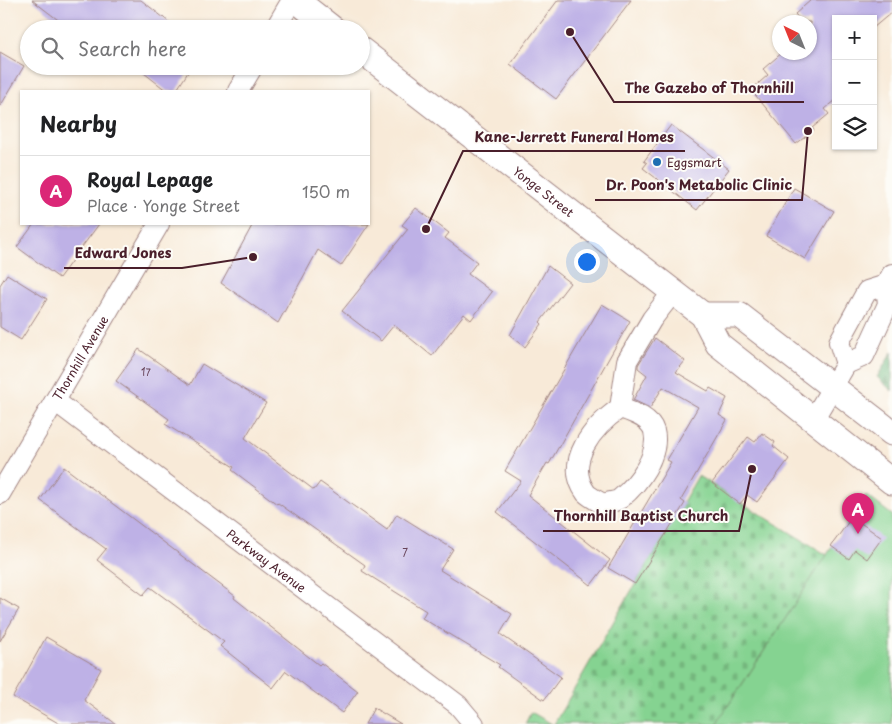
<!DOCTYPE html>
<meta charset="utf-8">
<style>
body{margin:0;font-family:"Playpen Sans",sans-serif;background:#f6f6f6;color:#202124}
.controls{position:absolute;right:15px;top:15px;display:grid;overflow:hidden;border-radius:0px;box-shadow:0 1px 4px #0004}
.controls button{width:45px;height:45px;display:grid;place-items:center;padding:0;border:0;border-bottom:1px solid #e0e0e0;background:#fff;color:#202124;font:25px sans-serif}
.compass{position:absolute;left:772px;top:15px;width:45px;height:45px;border-radius:50%;background:#fff;box-shadow:0 1px 4px #0004;rotate:317deg}
.you{position:absolute;left:586px;top:261px;width:18px;height:18px;margin:-12px;border:4px solid #fff;border-radius:50%;background:#1a73e8;box-shadow:0 0 0 8px #1a73e833}
.badge{display:grid;place-items:center;width:32px;height:32px;border-radius:50%;background:#db2777;color:#fff;font-size:16px;font-weight:700}
.pin{position:absolute;translate:-50% -41px;filter:drop-shadow(0 1px 2px #0008)}
.pin::after{content:'';position:absolute;top:26px;width:18px;height:15px;background:inherit;clip-path:polygon(0 0,100% 0,50% 100%)}
.list{margin:0;padding:0;list-style:none}
h2{display:flex;justify-content:space-between;align-items:center;height:65px;margin:0;padding:0 20px;font-size:21px}
h2 small{font-size:16px;font-weight:400;color:#757577}
.list li{display:grid;grid-template-columns:32px 1fr auto;gap:15px;align-items:center;box-sizing:border-box;height:70px;padding:0 20px;border-top:1px solid #e0e0e0}
.list b{display:block;font-size:19px;white-space:nowrap}
.list p{margin:0;font-size:16px;white-space:nowrap;color:#757577}
.list em{font-size:16px;font-style:normal;color:#757577}
.icon{flex:none;width:28px;height:28px;fill:none;stroke:currentColor;stroke-width:2;stroke-linecap:round;stroke-linejoin:round}
.map{position:relative;flex:none;width:892px;height:724px;overflow:hidden}
.search{position:absolute;background:#fff;box-shadow:0 1px 4px #0004;left:20px;top:20px;width:350px;height:55px;display:flex;align-items:center;gap:12px;box-sizing:border-box;padding:0 18px;border-radius:28px;color:#757577;font-size:19px}
.panel{position:absolute;background:#fff;box-shadow:0 1px 4px #0004;left:20px;top:90px;width:350px;height:135px;border-radius:0px}
.map>svg:first-child{display:block}
.green{fill:#85d391;stroke:#68795e}
.forest{fill:url(#forest-firs);stroke:#5b6a53}
.cemetery{fill:url(#cemetery-stones);stroke:#68795e}
.park{fill:url(#park-crowns);stroke:#68795e}
.building{fill:#beb1e6}
.lines{fill:none;stroke-linecap:round;stroke-linejoin:round}
.minor-casing{stroke:#a18482;stroke-width:22}
.major-casing{stroke:#a18482;stroke-width:27}
.minor{stroke:#fff;stroke-width:20}
.major{stroke:#fff;stroke-width:25}
.poi-dot{fill:#1f6fb2;stroke:#fdfcf7;stroke-width:2}
.labels{text-anchor:middle;dominant-baseline:central;stroke-width:4;stroke-linejoin:round;paint-order:stroke}
.number-label{font-size:10px;fill:#67445a}
.poi-label{font-size:12px;fill:#4a1f2b;stroke:#fdfcf7;text-anchor:start}
.street-label{font-size:12px;fill:#4a1f2b;stroke:#fdfcf7}
.leader{fill:none;stroke:#4a1f2b;stroke-width:2}
.callout-dot{fill:#4a1f2b;stroke:#fdfcf7;stroke-width:2}
.callout-label{font-size:14px;text-anchor:middle;font-weight:bold;fill:#4a1f2b;stroke:#fdfcf7;stroke-width:4;stroke-linejoin:round;paint-order:stroke}
</style>
<div class="map">
<svg width="892" height="724" viewBox="0 0 892 724">
<defs>
<pattern id="forest-firs" width="22" height="20" patternUnits="userSpaceOnUse" patternTransform="scale(1.25)"><rect width="22" height="20" fill="#6cb57b"/><path d="M5 1l3.5 6h-7zM16 11l3.5 6h-7z" fill="#5b9365"/></pattern>
<pattern id="cemetery-stones" width="16" height="16" patternUnits="userSpaceOnUse" patternTransform="scale(1.25)"><rect width="16" height="16" fill="#85d391"/><path d="M2 7V4a2 2 0 0 1 4 0v3zM10 15v-3a2 2 0 0 1 4 0v3z" fill="#74b57d"/></pattern>
<pattern id="park-crowns" width="20" height="18" patternUnits="userSpaceOnUse" patternTransform="scale(1.25)"><rect width="20" height="18" fill="#85d391"/><path d="M2 6a3 3 0 1 1 6 0M12 15a3 3 0 1 1 6 0" fill="none" stroke="#74b57d"/></pattern>
</defs>
<rect width="100%" height="100%" fill="#fdfcf7"/>
<filter id="ink" filterUnits="userSpaceOnUse"><feTurbulence type="fractalNoise" baseFrequency=".02" numOctaves="2"/><feDisplacementMap in="SourceGraphic" scale="10" xChannelSelector="R" yChannelSelector="G"/><feConvolveMatrix kernelMatrix="1 2 1 2 8 2 1 2 1" color-interpolation-filters="sRGB"/></filter>
<filter id="wash" filterUnits="userSpaceOnUse"><feTurbulence type="fractalNoise" baseFrequency=".0096" numOctaves="4" result="noise"/><feDisplacementMap in="SourceGraphic" scale="20" xChannelSelector="R" yChannelSelector="G"/><feGaussianBlur stdDeviation="1.12" result="paint"/><feColorMatrix in="noise" values="0 0 0 0 0 0 0 0 0 0 0 0 0 0 0 0 0 1.4 0 .05"/><feComposite in="paint" operator="in"/></filter>
<g filter="url(#wash)">
<rect width="100%" height="100%" fill="#f8ead8"/>
<path class="green" d="M866,495L892,515V724H716Z"/>
<path class="forest" d="M892,352V391L877,377Z"/>
<path class="cemetery" d="M698,476L827,555L716,724H554Z"/>
<path class="park" d="M531,712L552,724H525Z"/>
<g id="blocks">
<path class="building" d="M32,0H141L178,29H70Z
M558,0H631L556,99L510,64Z
M811,0H892V12L873,28V19H836V100L825,109L829,114L812,128L814,130L796,144L751,90L768,75L763,69L783,52H810V22H802L795,14Z
M0,52L24,66L0,107Z
M135,66H192L176,91H167Z
M671,125L729,169L697,210L643,168L647,163L644,161Z
M794,188L834,211L805,259L766,236Z
M416,208L449,233L445,238L477,262L468,274L492,292L471,320L464,314L432,356L394,325L381,341L342,311L408,229L402,225Z
M34,224H99L59,278L17,247Z
M253,224H369L341,266L318,250L278,323L221,283Z
M548,266L570,283L540,322L542,324L525,347L510,335Z
M7,274L47,299L21,340L0,327V285Z
M602,304L630,321L549,464L547,463L528,495L610,560L591,585L497,512L521,481L505,471Z
M655,338L685,361L676,372L708,391L710,388L727,398L719,415L727,420L681,500L685,503L635,584L608,568L671,462L667,460L698,407L663,387L650,408L633,400L647,375L638,368V365Z
M139,349L190,385L202,364L266,403L245,438L314,490L320,482L387,530L397,514L453,549L440,570L512,614L500,634L561,677L544,700L498,667L500,665L422,618L426,611L362,571L365,565L278,503L277,504L232,470L234,467L165,424L169,419L116,381Z
M762,433L775,442L773,446L789,459L757,502L747,495L740,504L712,483L748,437L755,442Z
M64,467L235,596L234,598L319,665L321,663L358,691L342,713L286,671L273,688L220,646L224,642L150,587L143,595L97,560L106,549L40,500Z
M852,517L882,538L867,559L855,550L849,559L831,546Z
M0,598L19,609L0,641Z
M46,637L101,669L84,700L116,724H60L13,697Z
M374,708L401,724H365Z"/>
</g>
</g>
<g filter="url(#ink)">
<use href="#blocks" fill-opacity="0" stroke="#a18482" stroke-width="1"/>
<g class="lines">
<g class="minor-casing">
<g id="minor">
<path d="M275,29L292,0"/>
<path d="M238,91L253,66"/>
<path d="M846,364L839,342L867,291L886,285"/>
<path id="s1" d="M55,401L458,705L474,724"/>
<path d="M620,408C631,412 650,417 654,431C660,455 638,484 621,498C617,502 608,502 603,504C598,501 590,497 586,493C563,461 594,426 620,408Z"/>
<path d="M620,408L627,361L652,319L673,292"/>
<path d="M813,420L846,364L864,356L888,304L886,285L892,274"/>
<path id="s2" d="M0,494L159,224"/>
</g>
</g>
<g class="major-casing">
<g id="major">
<path d="M296,0L333,29"/>
<path id="s3" d="M361,50L703,315L718,344L892,482"/>
<path d="M703,315H739L892,433"/>
</g>
</g>
<use href="#minor" class="minor"/>
<use href="#major" class="major"/>
</g>
</g>
<circle class="poi-dot" cx="657" cy="162" r="5"/>
<g class="labels">
<g class="number-label">
<text x="146" y="371">17</text>
<text x="405" y="552">7</text>
</g>
<g class="poi-label">
<text x="667" y="162">Eggsmart</text>
</g>
<g class="street-label">
<text stroke="none"><textPath href="#s3" startOffset="231">Yonge Street</textPath></text>
<text stroke="none"><textPath href="#s2" startOffset="158">Thornhill Avenue</textPath></text>
<text stroke="none"><textPath href="#s1" startOffset="265">Parkway Avenue</textPath></text>
</g>
</g>
<path class="leader" d="M570 32L614 102H804M426 229L463 151H685M808 131L802 200H595M253 257L182 268H64M752 469L739 531H543"/>
<g class="callout-dot">
<circle cx="570" cy="32" r="5"/>
<circle cx="426" cy="229" r="5"/>
<circle cx="808" cy="131" r="5"/>
<circle cx="253" cy="257" r="5"/>
<circle cx="752" cy="469" r="5"/>
</g>
<g class="callout-label">
<text x="709" y="93">The Gazebo of Thornhill</text>
<text x="574" y="142">Kane-Jerrett Funeral Homes</text>
<text x="699" y="190">Dr. Poon's Metabolic Clinic</text>
<text x="123" y="258">Edward Jones</text>
<text x="641" y="521">Thornhill Baptist Church</text>
</g>
</svg>
<div class="controls">
<button>+</button>
<button>−</button>
<button><svg class="icon" aria-label="layers" viewBox="0 0 24 24"><path d="M12 4l9 5-9 5-9-5zM3 14l9 5 9-5"/></svg></button>
</div>
<svg class="compass" viewBox="-18 -18 36 36"><path d="M0-13l5 13h-10z" fill="#e53935"/><path d="M0 13l5-13h-10z" fill="#757577"/></svg>
<div class="you"></div>
<div class="pin badge" style="left:858px;top:534px">A</div>
<div class="search"><svg class="icon" aria-label="search" viewBox="0 0 24 24"><circle cx="10" cy="10" r="6"/><path d="M15 15l6 6"/></svg>Search here</div>
<section class="panel">
<h2>Nearby<small></small></h2>
<ul class="list">
<li><span class="badge">A</span><div><b>Royal Lepage</b><p>Place · Yonge Street</p></div><em>150 m</em></li>
</ul>
</section>
</div>
